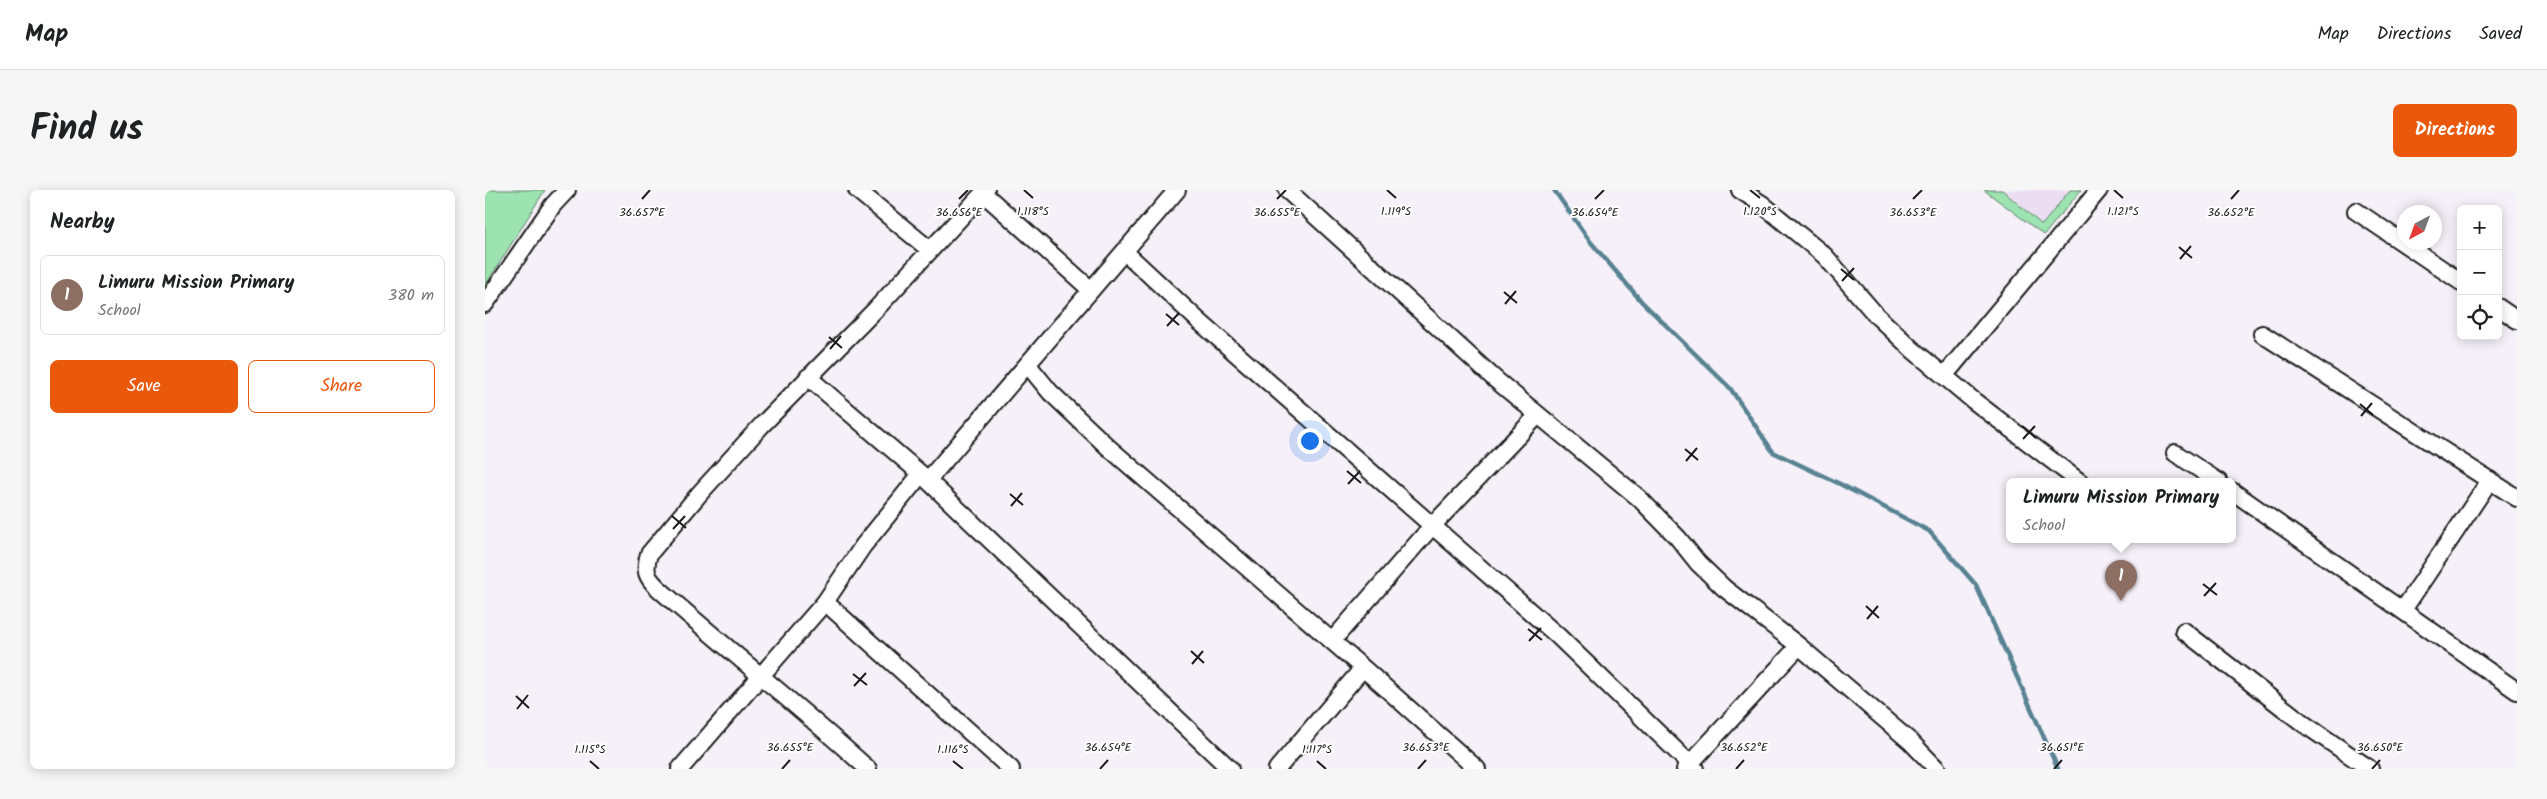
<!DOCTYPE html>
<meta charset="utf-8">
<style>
body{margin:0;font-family:Kalam,sans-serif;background:#f6f6f6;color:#202124}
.controls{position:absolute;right:15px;top:15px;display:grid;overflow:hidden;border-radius:8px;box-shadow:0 2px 12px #0003}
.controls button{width:45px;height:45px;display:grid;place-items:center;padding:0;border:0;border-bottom:1px solid #e0e0e0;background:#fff;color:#202124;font:25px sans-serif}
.compass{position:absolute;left:1912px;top:15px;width:45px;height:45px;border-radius:50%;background:#fff;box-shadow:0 2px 12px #0003;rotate:221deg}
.you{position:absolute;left:824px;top:250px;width:18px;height:18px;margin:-12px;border:4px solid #fff;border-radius:50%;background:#1a73e8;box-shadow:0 0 0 8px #1a73e833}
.badge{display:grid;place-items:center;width:32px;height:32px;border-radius:50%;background:#ea580c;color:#fff;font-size:16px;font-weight:700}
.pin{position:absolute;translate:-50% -41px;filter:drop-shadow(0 1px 2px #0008)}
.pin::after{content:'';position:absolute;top:26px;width:18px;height:15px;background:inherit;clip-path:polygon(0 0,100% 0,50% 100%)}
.popup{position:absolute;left:1521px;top:288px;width:230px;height:65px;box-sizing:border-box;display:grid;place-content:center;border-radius:8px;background:#fff;filter:drop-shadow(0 1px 4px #0005);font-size:16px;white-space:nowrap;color:#757577}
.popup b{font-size:19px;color:#202124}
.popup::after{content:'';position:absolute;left:50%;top:100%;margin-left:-10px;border:10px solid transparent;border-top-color:#fff}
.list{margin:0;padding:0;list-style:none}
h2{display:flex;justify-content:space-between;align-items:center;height:65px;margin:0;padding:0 20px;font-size:21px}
h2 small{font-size:16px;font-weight:400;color:#757577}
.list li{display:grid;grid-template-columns:32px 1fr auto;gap:15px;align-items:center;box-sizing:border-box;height:80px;margin:0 10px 10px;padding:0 10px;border:1px solid #e0e0e0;border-radius:8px}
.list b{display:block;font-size:19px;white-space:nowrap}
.list p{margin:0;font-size:16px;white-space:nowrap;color:#757577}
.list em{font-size:16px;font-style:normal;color:#757577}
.actions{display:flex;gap:10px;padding:15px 20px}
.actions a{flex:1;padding:11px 0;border:1px solid #ea580c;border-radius:8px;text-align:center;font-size:18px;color:#ea580c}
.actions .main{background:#ea580c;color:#fff}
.icon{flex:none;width:28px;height:28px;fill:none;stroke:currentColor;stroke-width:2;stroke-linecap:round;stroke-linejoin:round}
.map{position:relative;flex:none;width:2032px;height:579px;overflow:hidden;border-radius:8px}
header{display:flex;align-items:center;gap:30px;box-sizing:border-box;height:70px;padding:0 25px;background:#fff;border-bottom:1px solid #e0e0e0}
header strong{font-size:24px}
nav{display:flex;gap:28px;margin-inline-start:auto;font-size:18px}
.intro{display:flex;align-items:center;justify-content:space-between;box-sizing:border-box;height:120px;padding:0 30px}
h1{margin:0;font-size:35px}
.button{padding:12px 22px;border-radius:8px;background:#ea580c;color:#fff;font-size:18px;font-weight:700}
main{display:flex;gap:30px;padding:0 30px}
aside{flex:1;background:#fff;border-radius:8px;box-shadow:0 2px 12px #0003}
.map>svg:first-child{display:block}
.built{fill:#ebdef2}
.green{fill:#9ce3b1;stroke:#5c8066}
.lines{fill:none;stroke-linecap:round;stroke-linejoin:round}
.stream{stroke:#578292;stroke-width:4.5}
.minor-casing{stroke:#1c1c1c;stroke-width:20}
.minor{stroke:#fff;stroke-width:16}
.ticks{fill:none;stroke:#1c1c1c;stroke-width:2}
.ticks-label{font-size:12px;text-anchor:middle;fill:#1c1c1c;stroke:#fff;stroke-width:4;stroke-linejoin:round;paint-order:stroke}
</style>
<header>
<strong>Map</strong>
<nav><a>Map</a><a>Directions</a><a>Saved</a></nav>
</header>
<div class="intro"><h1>Find us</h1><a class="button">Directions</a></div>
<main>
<aside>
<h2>Nearby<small></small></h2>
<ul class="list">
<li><span class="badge" style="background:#8d6e63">1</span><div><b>Limuru Mission Primary</b><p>School</p></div><em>380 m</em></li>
</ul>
<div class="actions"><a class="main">Save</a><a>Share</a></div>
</aside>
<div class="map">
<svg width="2032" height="579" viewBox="0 0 2032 579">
<rect width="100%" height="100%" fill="#f6f0f9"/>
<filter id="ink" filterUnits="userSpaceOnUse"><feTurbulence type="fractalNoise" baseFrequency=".02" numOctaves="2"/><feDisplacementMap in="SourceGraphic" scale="10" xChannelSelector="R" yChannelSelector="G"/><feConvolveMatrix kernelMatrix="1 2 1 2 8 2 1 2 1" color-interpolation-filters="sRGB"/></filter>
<g filter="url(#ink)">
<path class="built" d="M1499,0H1596L1559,45Z"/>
<path class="green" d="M0,0H60L0,96Z
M1499,0H1517L1557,35L1585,0H1596L1559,45Z"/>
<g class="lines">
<path class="stream" d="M1069,0L1104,50L1157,112L1245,198L1288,262L1355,294L1444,341L1491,395L1573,579"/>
<g class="minor-casing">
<path id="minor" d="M372,0L445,60
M802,0L1011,190L1154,308L1193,348L1213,373L1239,398L1314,456L1426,552L1452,579
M1255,0L1277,14L1340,66L1391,125L1428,160L1489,211L1595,292
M498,3L606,100
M1871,21L1976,92
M640,62L715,132L1073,446L1210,579
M0,114L68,15L82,0
M2013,117L2032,130
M1777,144L2032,308
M543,175L565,202L623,257L878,478L792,579
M1459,186L1614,0
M323,187L436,284L745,579
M1690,263L1734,292
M436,284L378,356L340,412L526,579
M443,290L692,0
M1747,301L2032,501
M1918,420L2005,290
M1699,441L1819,534L1885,579
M847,451L948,335L1052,226
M878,478L992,579
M195,579L340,412
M383,579C315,517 243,460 174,399C161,387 159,381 164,364L215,303L276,236L391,119L501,0
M1200,579L1314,456"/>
</g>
<use href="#minor" class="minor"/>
</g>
</g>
<path class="ticks" d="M539,0L548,8M902,0L911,8M1265,0L1275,8M1629,0L1638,8M157,9L165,0M474,9L483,0M792,9L801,0M1110,9L1119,0M1428,9L1437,0M1746,9L1754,0M1694,57L1707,68M1695,69L1706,56M1356,79L1369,90M1357,91L1369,78M1019,102L1032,113M1020,114L1031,101M681,124L694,135M682,136L694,123M344,147L357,158M345,159L356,146M1875,214L1888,225M1876,226L1887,213M1537,236L1551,248M1538,249L1550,236M1200,259L1213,270M1201,271L1212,258M862,281L876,293M863,294L875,281M525,304L538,315M526,316L537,303M187,326L201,338M188,339L200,326M1718,394L1732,405M1719,406L1731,393M1381,416L1394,428M1382,429L1393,416M1043,439L1057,450M1044,451L1056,438M706,461L719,473M707,474L718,461M368,484L382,495M369,496L381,483M31,506L44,518M32,519L43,505M105,571L114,579M468,571L478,579M832,571L841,579M297,579L305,570M615,579L623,570M933,579L941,570M1251,579L1259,570M1569,579L1577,570M1887,579L1895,570"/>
<g class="ticks-label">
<text x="548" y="25">1.118°S</text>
<text x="911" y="25">1.119°S</text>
<text x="1275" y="25">1.120°S</text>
<text x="1638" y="25">1.121°S</text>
<text x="157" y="26">36.657°E</text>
<text x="474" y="26">36.656°E</text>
<text x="792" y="26">36.655°E</text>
<text x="1110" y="26">36.654°E</text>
<text x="1428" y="26">36.653°E</text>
<text x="1746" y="26">36.652°E</text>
<text x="305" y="561">36.655°E</text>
<text x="623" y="561">36.654°E</text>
<text x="941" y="561">36.653°E</text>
<text x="1259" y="561">36.652°E</text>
<text x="1577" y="561">36.651°E</text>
<text x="1895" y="561">36.650°E</text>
<text x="105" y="563">1.115°S</text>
<text x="468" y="563">1.116°S</text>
<text x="832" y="563">1.117°S</text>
</g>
</svg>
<div class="controls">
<button>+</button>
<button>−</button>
<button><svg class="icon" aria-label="locate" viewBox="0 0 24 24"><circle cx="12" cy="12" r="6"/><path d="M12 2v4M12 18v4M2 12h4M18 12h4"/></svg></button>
</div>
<svg class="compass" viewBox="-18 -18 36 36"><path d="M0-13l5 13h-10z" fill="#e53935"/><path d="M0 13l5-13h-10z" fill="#757577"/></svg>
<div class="you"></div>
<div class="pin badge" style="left:1636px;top:411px;background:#8d6e63">1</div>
<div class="popup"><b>Limuru Mission Primary</b>School</div>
</div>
</main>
